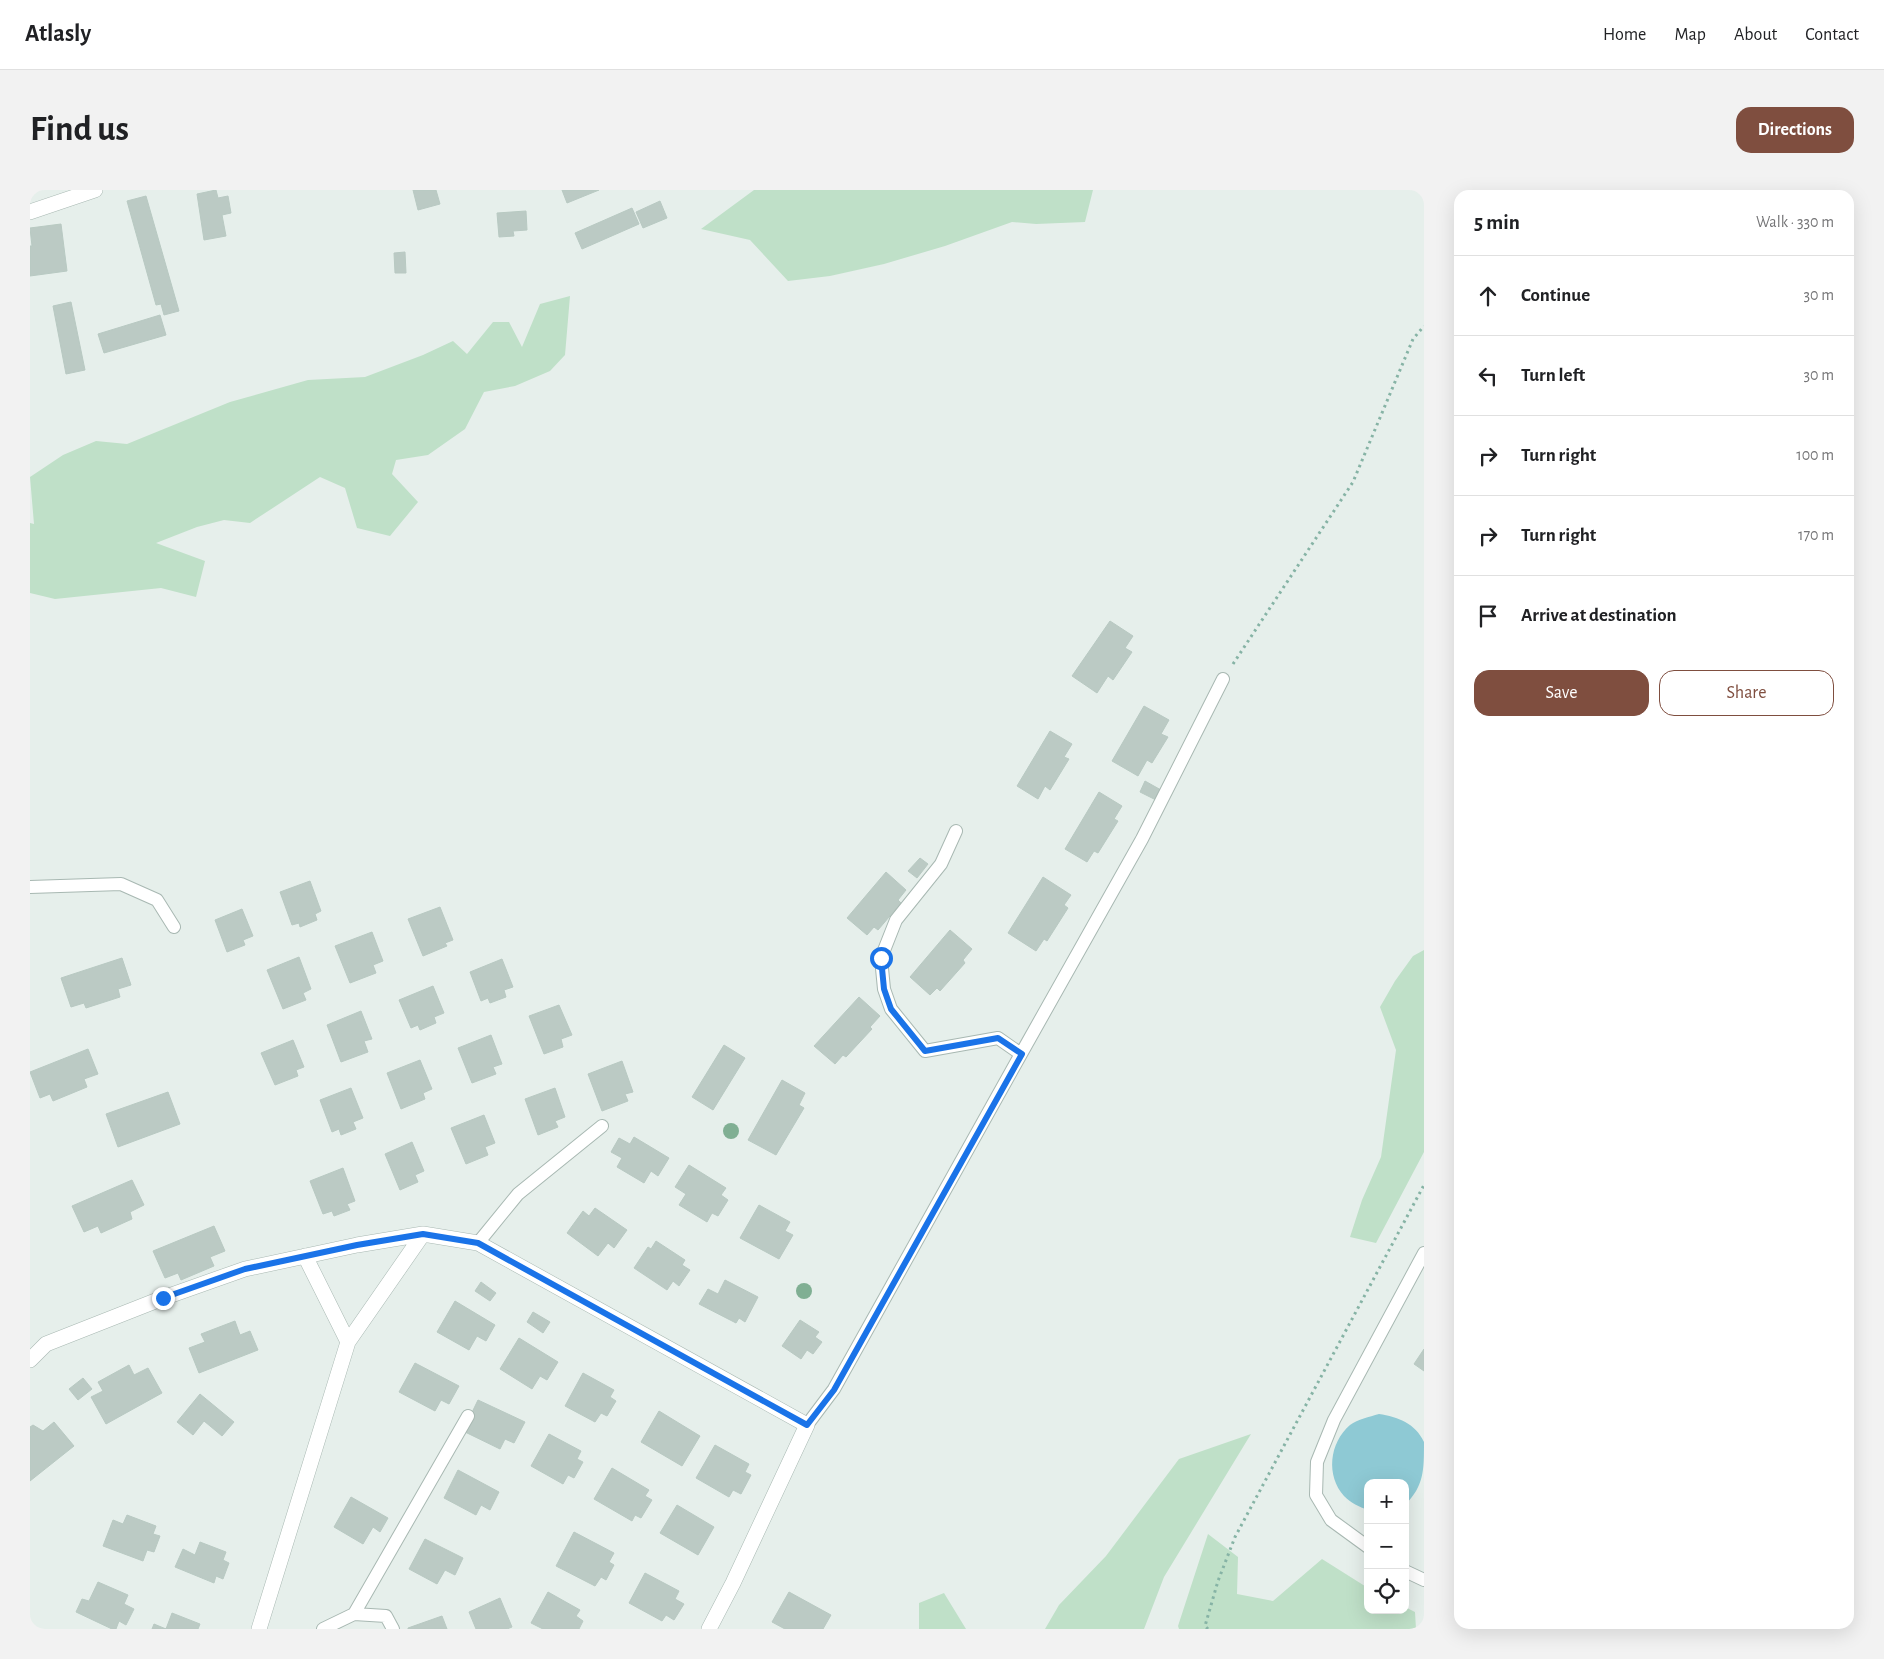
<!DOCTYPE html>
<meta charset="utf-8">
<style>
body{margin:0;font-family:"Alegreya Sans",sans-serif;background:#f2f2f2;color:#202124}
.controls{position:absolute;right:15px;bottom:15px;display:grid;overflow:hidden;border-radius:10px;box-shadow:0 5px 20px #0002}
.controls button{width:45px;height:45px;display:grid;place-items:center;padding:0;border:0;border-bottom:1px solid #e0e0e0;background:#fff;color:#202124;font:25px sans-serif}
.stop{position:absolute;width:15px;height:15px;margin:-11px;border:4px solid #1a73e8;border-radius:50%;background:#fff}
.stop.end{background:#1a73e8;border-color:#fff;box-shadow:0 1px 5px #0008}
.list{margin:0;padding:0;list-style:none}
h2{display:flex;justify-content:space-between;align-items:center;height:65px;margin:0;padding:0 20px;font-size:21px}
h2 small{font-size:16px;font-weight:400;color:#757577}
.list li{display:grid;grid-template-columns:32px 1fr auto;gap:15px;align-items:center;box-sizing:border-box;height:80px;padding:0 20px;border-top:1px solid #e0e0e0}
.list b{display:block;font-size:19px;white-space:nowrap}
.list em{font-size:16px;font-style:normal;color:#757577}
.actions{display:flex;gap:10px;padding:15px 20px}
.actions a{flex:1;padding:11px 0;border:1px solid #7f4e3f;border-radius:15px;text-align:center;font-size:18px;color:#7f4e3f}
.actions .main{background:#7f4e3f;color:#fff}
.icon{flex:none;width:28px;height:28px;fill:none;stroke:currentColor;stroke-width:2;stroke-linecap:round;stroke-linejoin:round}
.map{position:relative;flex:none;width:1394px;height:1439px;overflow:hidden;border-radius:15px}
header{display:flex;align-items:center;gap:30px;box-sizing:border-box;height:70px;padding:0 25px;background:#fff;border-bottom:1px solid #e0e0e0}
header strong{font-size:24px}
nav{display:flex;gap:28px;margin-inline-start:auto;font-size:18px}
.intro{display:flex;align-items:center;justify-content:space-between;box-sizing:border-box;height:120px;padding:0 30px}
h1{margin:0;font-size:35px}
.button{padding:12px 22px;border-radius:15px;background:#7f4e3f;color:#fff;font-size:18px;font-weight:700}
main{display:flex;gap:30px;padding:0 30px}
aside{flex:1;background:#fff;border-radius:15px;box-shadow:0 5px 20px #0002}
.map>svg:first-child{display:block}
.green{fill:#bfe0c8}
.water{fill:#8ec9d4}
.building{fill:#bbcac4;stroke:#b8c9c2}
.lines{fill:none;stroke-linecap:round;stroke-linejoin:round}
.service-casing{stroke:#a8b8b2;stroke-width:14}
.minor-casing{stroke:#a8b8b2;stroke-width:16}
.path{stroke:#86b3a5;stroke-width:3;stroke-dasharray:2.5 4;stroke-linecap:butt}
.service{stroke:#fff;stroke-width:12}
.minor{stroke:#fff;stroke-width:15}
.tree{fill:#80af93}
.route{stroke:#1a73e8;stroke-width:6}
</style>
<header>
<strong>Atlasly</strong>
<nav><a>Home</a><a>Map</a><a>About</a><a>Contact</a></nav>
</header>
<div class="intro"><h1>Find us</h1><a class="button">Directions</a></div>
<main>
<div class="map">
<svg width="1394" height="1439" viewBox="0 0 1394 1439">
<rect width="100%" height="100%" fill="#e6efeb"/>
<path class="green" d="M724,0H1063L1055,32L1006,34L982,32L915,56L854,74L800,86L758,91L720,50L671,39Z
M540,106L535,165L520,181L485,196L454,202L435,239L398,265L366,270L362,284L388,312L360,346L327,338L315,298L290,287L220,333L194,330L167,337L126,353L175,371L166,407L131,398L25,409L0,403V333L4,334L0,287L33,265L66,251L97,254L200,212L278,190L335,187L393,165L423,151L437,164L463,132H479L492,157L510,114Z
M1394,760V962L1346,1053L1320,1047L1332,1010L1351,967L1366,860L1350,817L1365,791L1383,766Z
M1221,1244L1134,1387L1114,1439H1015L1029,1415L1076,1366L1149,1269Z
M1178,1344L1208,1367L1207,1404L1243,1411L1292,1369L1338,1398V1420H1375V1417L1385,1422L1386,1439H1149L1148,1436Z
M914,1403L936,1439H889V1413Z"/>
<path class="water" d="M1349,1224C1368,1227 1385,1233 1394,1252C1394,1281 1394,1296 1375,1315V1293H1338V1320C1329,1317 1321,1313 1314,1306C1296,1286 1299,1253 1320,1235C1328,1229 1339,1227 1349,1224Z"/>
<path class="building" d="M186,0L188,8L198,6L201,23L192,25L196,46L174,50L167,4Z
M383,0H406L410,14L388,20Z
M532,0H569L537,13Z
M116,6L149,121L134,125L131,114L126,115L97,11Z
M630,11L637,28L613,38L606,22Z
M602,18L609,34L552,59L545,43Z
M496,21L497,40L483,41L484,46L469,47L467,23Z
M31,34L37,81L0,86V56H2L0,38Z
M375,62L376,83H365L364,63Z
M41,112L55,180L36,184L23,116Z
M130,125L136,145L74,163L68,144Z
M1080,431L1103,446L1095,458L1102,462L1083,490L1078,486L1067,503L1042,486Z
M1114,516L1139,530L1131,544L1138,547L1122,573L1117,570L1108,586L1082,571Z
M1020,541L1042,554L1034,567L1039,569L1020,600L1015,596L1008,609L987,596Z
M1115,591L1131,600L1126,610L1110,602Z
M1069,602L1092,616L1084,629L1088,631L1068,663L1064,661L1057,672L1035,659Z
M890,668L898,674L887,688L878,681Z
M856,682L876,700L868,710L871,713L848,740L844,737L837,745L817,728Z
M1013,687L1041,705L1034,715L1038,718L1017,751L1014,749L1006,761L978,743Z
M280,691L291,721L285,724L287,730L270,737L269,733L262,735L250,702Z
M410,717L423,750L415,753L417,756L393,766L378,729Z
M212,719L223,746L213,750L215,755L197,762L185,730Z
M920,740L942,759L933,770L935,773L910,801L907,798L900,805L880,787Z
M342,742L353,771L343,775L346,783L320,793L305,756Z
M269,767L281,799L273,803L276,810L253,819L237,780Z
M92,768L101,795L88,799L90,807L56,818L54,813L41,817L31,788Z
M472,769L483,797L474,800L476,807L460,813L458,808L451,811L440,782Z
M403,796L414,823L404,827L406,833L390,840L388,835L381,838L369,810Z
M829,807L850,826L840,837L842,839L816,867L813,865L805,874L784,856Z
M529,815L542,845L531,849L533,857L514,864L499,826Z
M331,821L342,849L334,851L338,862L311,872L297,835Z
M461,845L472,874L463,877L466,884L442,893L428,858Z
M263,850L274,877L266,880L268,886L245,895L231,863Z
M694,855L715,868L683,920L662,907Z
M58,859L68,884L54,889L57,897L23,911L20,904L10,908L0,882Z
M390,870L402,899L393,903L395,909L371,919L357,883Z
M592,871L603,902L595,904L598,911L572,921L558,884Z
M752,890L775,903L769,915L774,918L746,965L718,950Z
M321,898L333,928L323,932L326,939L311,945L309,939L302,942L290,910Z
M525,898L535,927L525,931L528,937L508,945L495,909Z
M138,902L150,934L88,957L76,924Z
M454,925L465,953L455,957L458,965L436,974L421,938Z
M604,947L639,968L628,986L621,981L614,993L587,977L592,968L581,962L589,948L600,954Z
M382,952L394,981L385,985L388,992L370,1000L355,964Z
M659,975L696,998L691,1005L698,1010L688,1026L682,1023L677,1032L649,1015L656,1004L645,997Z
M313,978L325,1011L317,1014L320,1020L304,1026L302,1021L293,1024L280,991Z
M102,990L114,1015L100,1022L102,1029L71,1043L68,1036L54,1042L42,1016Z
M729,1015L760,1032L755,1041L763,1045L749,1069L710,1048Z
M565,1018L597,1040L584,1058L578,1053L568,1066L537,1043L553,1021L559,1026Z
M184,1036L195,1061L180,1067L184,1076L151,1090L148,1083L135,1088L123,1061Z
M626,1051L655,1070L652,1075L660,1080L649,1096L643,1091L637,1100L604,1078L618,1057L621,1059Z
M695,1090L728,1107L715,1132L709,1128L706,1133L669,1114L678,1099L688,1104Z
M451,1092L466,1103L460,1111L445,1101Z
M425,1111L465,1135L456,1151L447,1146L439,1160L407,1142Z
M503,1122L520,1132L513,1143L497,1132Z
M770,1130L789,1142L785,1147L792,1152L783,1164L777,1160L771,1169L752,1156Z
M205,1131L210,1145L220,1141L228,1160L169,1183L159,1158L175,1152L171,1144Z
M489,1148L528,1172L517,1190L510,1186L502,1199L470,1179Z
M1394,1159V1181L1384,1174Z
M385,1173L429,1196L419,1214L411,1210L405,1221L369,1202Z
M99,1175L104,1185L118,1178L132,1203L76,1234L61,1207L73,1201L68,1192Z
M553,1183L584,1200L580,1207L586,1211L577,1226L571,1223L565,1232L535,1216Z
M53,1188L62,1199L48,1210L39,1199Z
M170,1204L204,1232L192,1246L174,1231L163,1245L147,1232Z
M448,1210L495,1232L484,1253L475,1249L470,1259L433,1241Z
M629,1221L670,1246L652,1276L611,1252Z
M24,1232L44,1256L0,1291V1237L3,1235L13,1241Z
M519,1244L551,1261L547,1269L553,1272L544,1288L538,1285L533,1294L501,1276Z
M685,1255L719,1274L715,1282L721,1285L711,1304L703,1300L699,1307L666,1288Z
M582,1278L619,1300L615,1306L622,1310L611,1328L605,1325L602,1331L564,1309Z
M428,1280L469,1302L460,1320L451,1315L446,1325L414,1308Z
M321,1307L358,1328L350,1342L343,1337L333,1354L304,1337Z
M647,1315L684,1337L668,1365L630,1343Z
M97,1325L126,1336L123,1344L130,1346L124,1362L117,1360L113,1371L73,1356L83,1330L93,1334Z
M544,1342L584,1363L579,1372L584,1375L576,1390L571,1387L565,1396L526,1376Z
M395,1349L433,1368L425,1385L415,1380L407,1394L379,1379Z
M170,1352L196,1362L193,1370L199,1373L193,1389L186,1386L184,1393L145,1377L153,1359L165,1365Z
M615,1383L649,1401L645,1409L654,1414L644,1430L636,1425L632,1431L599,1413Z
M68,1392L98,1405L94,1414L104,1419L96,1435L89,1431L86,1439H82L46,1422L52,1409L59,1411Z
M518,1402L550,1420L546,1426L553,1431L549,1439H513L501,1433Z
M759,1402L801,1425L793,1439H755L742,1432Z
M470,1408L482,1437L477,1439H446L439,1422Z
M142,1423L170,1434L168,1439H122L124,1434L136,1439Z
M412,1426L417,1439H378V1438Z"/>
<g class="lines">
<g class="service-casing">
<path id="service" d="M0,697L91,694L127,710L144,737
M991,864L1112,649L1193,489
M448,1053L488,1004L572,936
M777,1235L804,1199L991,864L968,848L895,861L861,819L854,799L851,768L866,730L911,674L926,641
M1338,1357L1301,1330L1286,1305L1287,1272L1304,1230L1394,1063
M1375,1381L1394,1390
M324,1424L356,1426L363,1439
M293,1439L324,1424L438,1226"/>
</g>
<g class="minor-casing">
<path id="minor" d="M0,22L65,0
M275,1066L318,1152
M0,1170L16,1154L133,1108L215,1079L327,1055L393,1044
M229,1439L318,1152L393,1044L448,1053L777,1235L703,1393L679,1439"/>
</g>
<path class="path" d="M1203,474L1323,292L1383,149L1394,136
M1178,1439L1175,1436L1188,1391L1205,1347L1394,995"/>
<use href="#service" class="service"/>
<use href="#minor" class="minor"/>
</g>
<g class="tree">
<circle cx="701" cy="941" r="8"/>
<circle cx="774" cy="1101" r="8"/>
</g>
<g class="lines">
<path class="route" d="M133,1108L215,1079L327,1055L393,1044L448,1053L777,1235L804,1200L992,864L968,848L895,861L861,819L854,799L851,768"/>
</g>
</svg>
<div class="controls">
<button>+</button>
<button>−</button>
<button><svg class="icon" aria-label="locate" viewBox="0 0 24 24"><circle cx="12" cy="12" r="6"/><path d="M12 2v4M12 18v4M2 12h4M18 12h4"/></svg></button>
</div>
<div class="stop" style="left:851px;top:768px"></div>
<div class="stop end" style="left:133px;top:1108px"></div>
</div>
<aside>
<h2>5 min<small>Walk · 330 m</small></h2>
<ul class="list">
<li><svg class="icon" aria-label="ahead" viewBox="0 0 24 24"><path d="M12 20V5M6 11l6-6 6 6"/></svg><div><b>Continue</b></div><em>30 m</em></li>
<li><svg class="icon" aria-label="left" viewBox="0 0 24 24"><path d="M17 20v-9H6M10 6l-5 5 5 5"/></svg><div><b>Turn left</b></div><em>30 m</em></li>
<li><svg class="icon" aria-label="right" viewBox="0 0 24 24"><path d="M7 20v-9h11M14 6l5 5-5 5"/></svg><div><b>Turn right</b></div><em>100 m</em></li>
<li><svg class="icon" aria-label="right" viewBox="0 0 24 24"><path d="M7 20v-9h11M14 6l5 5-5 5"/></svg><div><b>Turn right</b></div><em>170 m</em></li>
<li><svg class="icon" aria-label="arrive" viewBox="0 0 24 24"><path d="M6 21V4h12l-3 4 3 4H6"/></svg><div><b>Arrive at destination</b></div></li>
</ul>
<div class="actions"><a class="main">Save</a><a>Share</a></div>
</aside>
</main>
